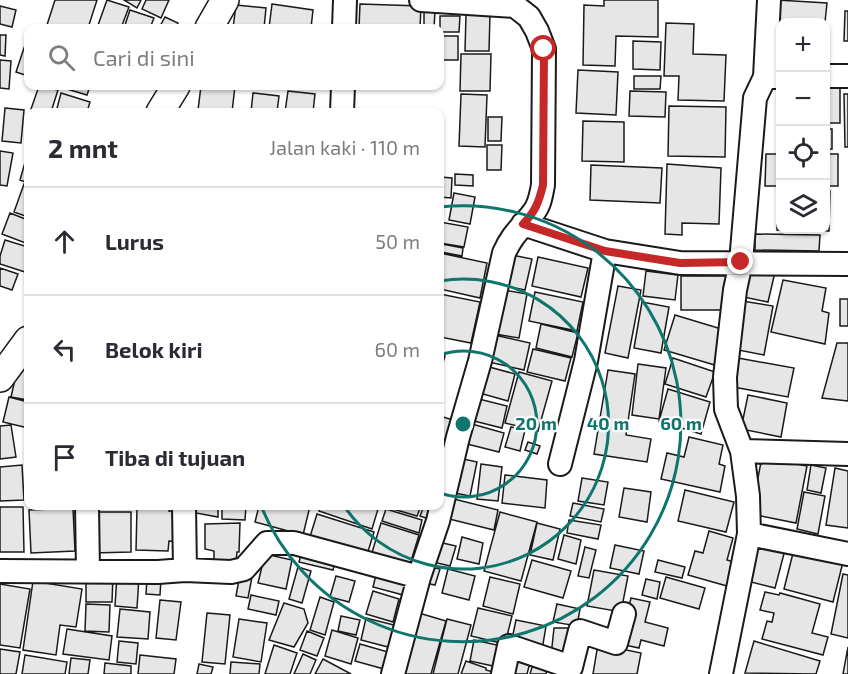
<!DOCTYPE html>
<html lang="id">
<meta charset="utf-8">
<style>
body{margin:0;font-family:"Exo 2",sans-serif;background:#f7f7f7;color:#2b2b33}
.controls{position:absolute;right:18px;top:18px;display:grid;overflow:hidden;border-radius:12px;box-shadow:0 2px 4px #0004}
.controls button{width:54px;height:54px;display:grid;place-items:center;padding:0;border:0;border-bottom:2px solid #e1e1e2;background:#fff;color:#2b2b33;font:30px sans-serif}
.stop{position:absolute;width:18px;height:18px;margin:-14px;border:4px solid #c62828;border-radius:50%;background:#fff}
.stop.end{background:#c62828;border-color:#fff;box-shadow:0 2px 6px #0008}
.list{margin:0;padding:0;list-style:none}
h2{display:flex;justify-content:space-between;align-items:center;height:78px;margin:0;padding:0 24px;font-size:26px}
h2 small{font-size:20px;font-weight:400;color:#7c7c81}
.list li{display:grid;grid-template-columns:39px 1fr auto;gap:18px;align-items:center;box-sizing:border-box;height:108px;padding:0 24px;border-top:2px solid #e1e1e2}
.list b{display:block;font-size:22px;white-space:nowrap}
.list em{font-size:20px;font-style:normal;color:#7c7c81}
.icon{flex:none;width:33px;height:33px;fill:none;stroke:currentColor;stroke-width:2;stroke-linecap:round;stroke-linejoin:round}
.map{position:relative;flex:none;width:848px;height:674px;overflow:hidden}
.search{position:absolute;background:#fff;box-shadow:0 2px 4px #0004;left:24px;top:24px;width:420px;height:66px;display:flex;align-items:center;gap:15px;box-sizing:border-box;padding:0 21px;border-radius:12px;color:#7c7c81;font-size:22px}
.panel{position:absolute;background:#fff;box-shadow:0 2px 4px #0004;left:24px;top:108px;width:420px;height:402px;border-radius:12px}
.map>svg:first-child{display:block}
.building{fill:#e6e6e6;stroke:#1a1a1a;stroke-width:1.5}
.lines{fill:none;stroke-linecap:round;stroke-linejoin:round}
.minor-casing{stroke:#1a1a1a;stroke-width:26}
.tertiary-casing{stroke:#1a1a1a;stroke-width:30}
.minor{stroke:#fff;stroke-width:22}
.tertiary{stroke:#fff;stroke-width:27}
.route{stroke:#c62828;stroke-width:8}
.ring{fill:none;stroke:#0f766e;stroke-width:3}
.centre{fill:#0f766e;stroke:#fff;stroke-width:3}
.ring-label{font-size:18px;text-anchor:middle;font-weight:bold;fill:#0f766e;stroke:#fff;stroke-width:4.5;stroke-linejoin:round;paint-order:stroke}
</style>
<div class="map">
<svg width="848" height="674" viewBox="0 0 848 674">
<rect width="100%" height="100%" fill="#fff"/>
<path class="building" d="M55,0H97L88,28H46Z
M107,0L129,7L121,28H97Z
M124,0H141L137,8Z
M146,0H169L161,18L142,9Z
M604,0H658V37L616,36L615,66L583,65L584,5L604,6Z
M777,0L827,3L825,22H780V30L773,29Z
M272,4L313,10L311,28H269Z
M360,4L421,6L420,28H359Z
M236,5L266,8L264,28H233Z
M0,6L16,10L12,27L0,24Z
M130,10L154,18L150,28H124Z
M424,11H435L434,28H424Z
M845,11H848V41H844Z
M466,14H490L489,51H465Z
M440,16H460L459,32H440Z
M165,17L178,23L175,28H159Z
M666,23L694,24L693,54L726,55L724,101L678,100L679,76H664Z
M0,35H6L5,56L0,55Z
M440,36H458V60H440Z
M633,41L661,42L660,70L633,69Z
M26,42H28V76L16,72Z
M461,54H491L490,91H460Z
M0,60L11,61L9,89L0,88Z
M578,70L618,72L616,115L576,113Z
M634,76H661L660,89H634Z
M778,85H780V123H778Z
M826,85H840V123H826Z
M39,86L58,90L51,112H30Z
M57,86H90L87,95Z
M201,86H235L232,112L198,110Z
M288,91L315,94L313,112H285Z
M630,91L666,92L665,117L629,116Z
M61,93L90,102L87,112H56Z
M253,93L279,96L277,112H251Z
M461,94L487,95L485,147L459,146Z
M844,94H848V147H845Z
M669,106L726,107L725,157L668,156Z
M170,107L197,112H169Z
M5,108L24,110L21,143L2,141Z
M488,117H502L501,141H488Z
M583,121L624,122V162L582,161Z
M826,129H832V149H826Z
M487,145H502L501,170H487Z
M0,151L13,153L7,186L0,185Z
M28,152V183L20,180Z
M766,154H780V186H765Z
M826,154H838V186H826Z
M667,164L721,168L719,224L682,223V235L665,234Z
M591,165L662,168L660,203L590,200Z
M455,174L473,175V186L455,185Z
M440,177L452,178L451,198L440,197Z
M24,184L28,186V217L14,212Z
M778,190H780V230H826V191H830L829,231L777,230Z
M454,193L475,197L470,224L449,220Z
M10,213L28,220V244L2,234Z
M440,222L468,227L464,247L440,243Z
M755,234L820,235L819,251L755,250Z
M5,240L28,247V262L25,272L0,264V256Z
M442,244L463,248L462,256L441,252Z
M440,253L487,263L480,298L440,289Z
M507,254L532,259L525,290L500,285Z
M538,257L588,268L581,297L532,286Z
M745,266L775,272L768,302L739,296Z
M0,268L18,274L12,290L0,286Z
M646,271L678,275L675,300L643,296Z
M681,276H730V310H681Z
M783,280L826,288L822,311L829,313L825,344L771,332Z
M618,286L641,290L628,358L605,353Z
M504,290L527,294L519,338L495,334Z
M535,292L583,302L577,331L529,321Z
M440,294L480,302L471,343L440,337Z
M840,299H848V326H840Z
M742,301L773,306L764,355L733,349Z
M642,302L669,307L661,353L634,348Z
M675,315L728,331L718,366L664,350Z
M541,324L578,333L572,357L536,348Z
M490,334L530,343L524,370L484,361Z
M837,343H848V401L822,398Z
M533,349L571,358L565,381L527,372Z
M440,354L445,356L440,373Z
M673,358L715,372L706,397L665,384Z
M738,358L794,368L788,397L733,387Z
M638,364L666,368L659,419L632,415Z
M482,365L515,374L508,401L476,392Z
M18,366L28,368V400L11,397Z
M608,370L635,374L626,435L651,439L647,462L594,454Z
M519,372L552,381L538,431L505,423Z
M668,389L710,402L701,434L659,421Z
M748,395L787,403L781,437L741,429Z
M9,397L28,402V428L3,422Z
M471,397L507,406L502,428L466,419Z
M440,416L453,420L442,458L440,457Z
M465,422L504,433L499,452L459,442Z
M11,425L16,457L0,459V426Z
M511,427L525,430L520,451L505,447Z
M26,431H28V469H27Z
M689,437L723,445L719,464L725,466L720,492L661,479L667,453L684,457Z
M528,442L540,446L537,454L525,450Z
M455,457L477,462L470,496L449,492Z
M762,457L807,466L796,523L751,514Z
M481,464L502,467L498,501L477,499Z
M22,465L24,500L0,501V467Z
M811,465L826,468L821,493L807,490Z
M835,468L848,471V528L826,525Z
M505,475L547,480L545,508L502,503Z
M582,478L608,482L604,505L578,501Z
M624,488L651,492L647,522L619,517Z
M685,490L734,502L726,532L678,521Z
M804,492L825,496L818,534L797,529Z
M446,497L498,510L494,530L441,517Z
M573,503L604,509L601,522L570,516Z
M197,506H218V517L196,513Z
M222,506H246L245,520L222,519Z
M259,506H310L303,535L255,522Z
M320,506H368L378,509L372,529L319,511Z
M383,506H421L417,516Z
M424,506H434L429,519L420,516Z
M0,507H23L24,552H0Z
M73,508L75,551L31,553L29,510Z
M137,508L169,509V511L182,512V542L169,541L168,551L136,550Z
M386,509L422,520L419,533L382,521Z
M92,512H131V552L92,553Z
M500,512L537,522L521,581L484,571Z
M317,514L374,532L366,558L309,540Z
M569,520L601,525L598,539L567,533Z
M240,523L239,552H237L236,562H214V551L205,549V524Z
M381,523L419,535L408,571L370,559Z
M537,523L560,529L553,560L530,555Z
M709,531L733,538L727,560L734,562L727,586L688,575L695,551L703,553Z
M564,535L581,540L576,564L558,559Z
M462,537L483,543L479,564L457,559Z
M754,537L786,546L775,588L743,580Z
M434,541L456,546L450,566L429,561Z
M615,545L644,551L639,574L610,568Z
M795,545L844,558L833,602L784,589Z
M303,547L337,555L333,570L299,562Z
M585,547L596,550L589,578L578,576Z
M265,554L292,560L286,589L258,583Z
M532,560L571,571L563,598L524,587Z
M658,560L685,567L682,578L655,572Z
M426,566L440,569L435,585L421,582Z
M298,567L311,571L302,603L289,599Z
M448,569L475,576L469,600L442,593Z
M594,570L628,576L621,612L587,606Z
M377,571L412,580L407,596L373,587Z
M240,574L252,577L248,598L236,596Z
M843,574L848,575V638L831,634Z
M86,575L113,576L112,602H86Z
M117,575L139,577L137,608L115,606Z
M336,576L355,581L349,602L330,597Z
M490,577L520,584L513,614L483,606Z
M666,577L705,588L699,609L660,598Z
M147,578L161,579L160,595L146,594Z
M646,579L660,582L657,599L642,595Z
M33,581L82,589L76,627L60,625L56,655L23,650Z
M0,584L30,589L20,648L0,645Z
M373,591L399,599L393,622L366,614Z
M765,592L779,595L780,593L820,604L812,633L828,637L823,655L762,639L767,621L772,622L774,613L760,610Z
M251,595L279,601L276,615L248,609Z
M320,597L334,602L325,635L310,630Z
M631,598L650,602L645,622L668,628L664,646L641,640L639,648L620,644Z
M160,600L181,602L176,640L156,638Z
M284,603L304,609L308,623L294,647L269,640Z
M86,604L110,605L109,632L85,631Z
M557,604L580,609L577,626L553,622Z
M478,608L512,616L505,644L471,636Z
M120,609L150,612L148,639L117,637Z
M412,611L446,621L431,674H403Z
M207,613L230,615L225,664L202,662Z
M341,616L360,620L356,635L338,631Z
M366,618L394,625L388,647L361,640Z
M239,619L267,623L261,662L233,657Z
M447,619L471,625L458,674H433Z
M516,620L546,626L542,650L511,644Z
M554,628H574L572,658L551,656Z
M67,629L112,636L109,660L63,654Z
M332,630L358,638L351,664L325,656Z
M307,631L324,638L317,656L300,650Z
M474,640L506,647L502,668L470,661Z
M119,641L138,643L136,664L117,662Z
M754,641L820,661L816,674L745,673Z
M360,644L388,652L384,669L355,661Z
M598,644L641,653L637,674H593Z
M274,645L297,653L290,674H265Z
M848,647V674H843Z
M0,649L20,652L16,674H0Z
M511,653L531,659L527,674H506Z
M303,654L316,660L310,674H294Z
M25,655L67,662L65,674H22Z
M140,655L176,659L174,674H138Z
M71,658L90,660L88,674H69Z
M323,659L351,674H315Z
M466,661L486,668V670L493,672L492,674H461Z
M231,662L260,664L259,674H230Z
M105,663L131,666V674H104Z
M199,664L213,667L211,674H197Z
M533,664L547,668L546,674H530Z"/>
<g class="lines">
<g class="minor-casing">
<path id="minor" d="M344,28L345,0
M826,76H848
M765,77L769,0
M342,112L343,86
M523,224L605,251L680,263L848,264
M742,451L848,454
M560,464L586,361L605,251
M87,506L88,571
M184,506L185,570
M749,534L848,554
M0,571L158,572L185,570L231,572L244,569L267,543H294L419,577
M393,674L419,577L438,521L458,437L480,361L504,253C513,233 521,229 533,213C540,205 541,195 543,185L544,49L537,31L529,17L515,6L421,0
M503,674L509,646L571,667L580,631L616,643L624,614
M721,674L749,534L748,496L742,451L726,409L725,377L735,290L741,262L755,98L765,77H780"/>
</g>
<g class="tertiary-casing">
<path id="tertiary" d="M209,28L225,0
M160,112L176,86
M0,378L28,340"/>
</g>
<use href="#minor" class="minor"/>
<use href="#tertiary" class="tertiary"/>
</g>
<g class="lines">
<path class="route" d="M544,49L543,185C539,202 535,212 523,224L605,251L680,263L741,262"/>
</g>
<g class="ring">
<path d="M440 355A73 73 0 1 1 440 493"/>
<path d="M440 281A145 145 0 1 1 344 506"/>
<path d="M440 207A218 218 0 1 1 261 506"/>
</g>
<circle cx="463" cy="424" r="9" class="centre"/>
<g class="ring-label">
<text x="536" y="430">20 m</text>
<text x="608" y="430">40 m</text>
<text x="681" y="430">60 m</text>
</g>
</svg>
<div class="controls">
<button>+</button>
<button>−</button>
<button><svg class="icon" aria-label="locate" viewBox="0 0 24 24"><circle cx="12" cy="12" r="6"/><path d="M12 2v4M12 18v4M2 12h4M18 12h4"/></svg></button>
<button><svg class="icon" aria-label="layers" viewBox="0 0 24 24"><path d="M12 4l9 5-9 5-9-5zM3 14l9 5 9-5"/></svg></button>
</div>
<div class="stop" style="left:544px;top:49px"></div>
<div class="stop end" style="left:741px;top:262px"></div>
<div class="search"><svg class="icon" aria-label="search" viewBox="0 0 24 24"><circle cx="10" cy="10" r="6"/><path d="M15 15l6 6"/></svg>Cari di sini</div>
<section class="panel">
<h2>2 mnt<small>Jalan kaki · 110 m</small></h2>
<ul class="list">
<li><svg class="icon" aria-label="ahead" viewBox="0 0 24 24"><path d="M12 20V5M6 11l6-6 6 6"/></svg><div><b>Lurus</b></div><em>50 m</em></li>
<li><svg class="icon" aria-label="left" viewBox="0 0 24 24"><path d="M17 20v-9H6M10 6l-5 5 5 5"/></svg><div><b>Belok kiri</b></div><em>60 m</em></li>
<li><svg class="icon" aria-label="arrive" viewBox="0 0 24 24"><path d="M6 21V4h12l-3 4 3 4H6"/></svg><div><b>Tiba di tujuan</b></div></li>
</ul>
</section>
</div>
